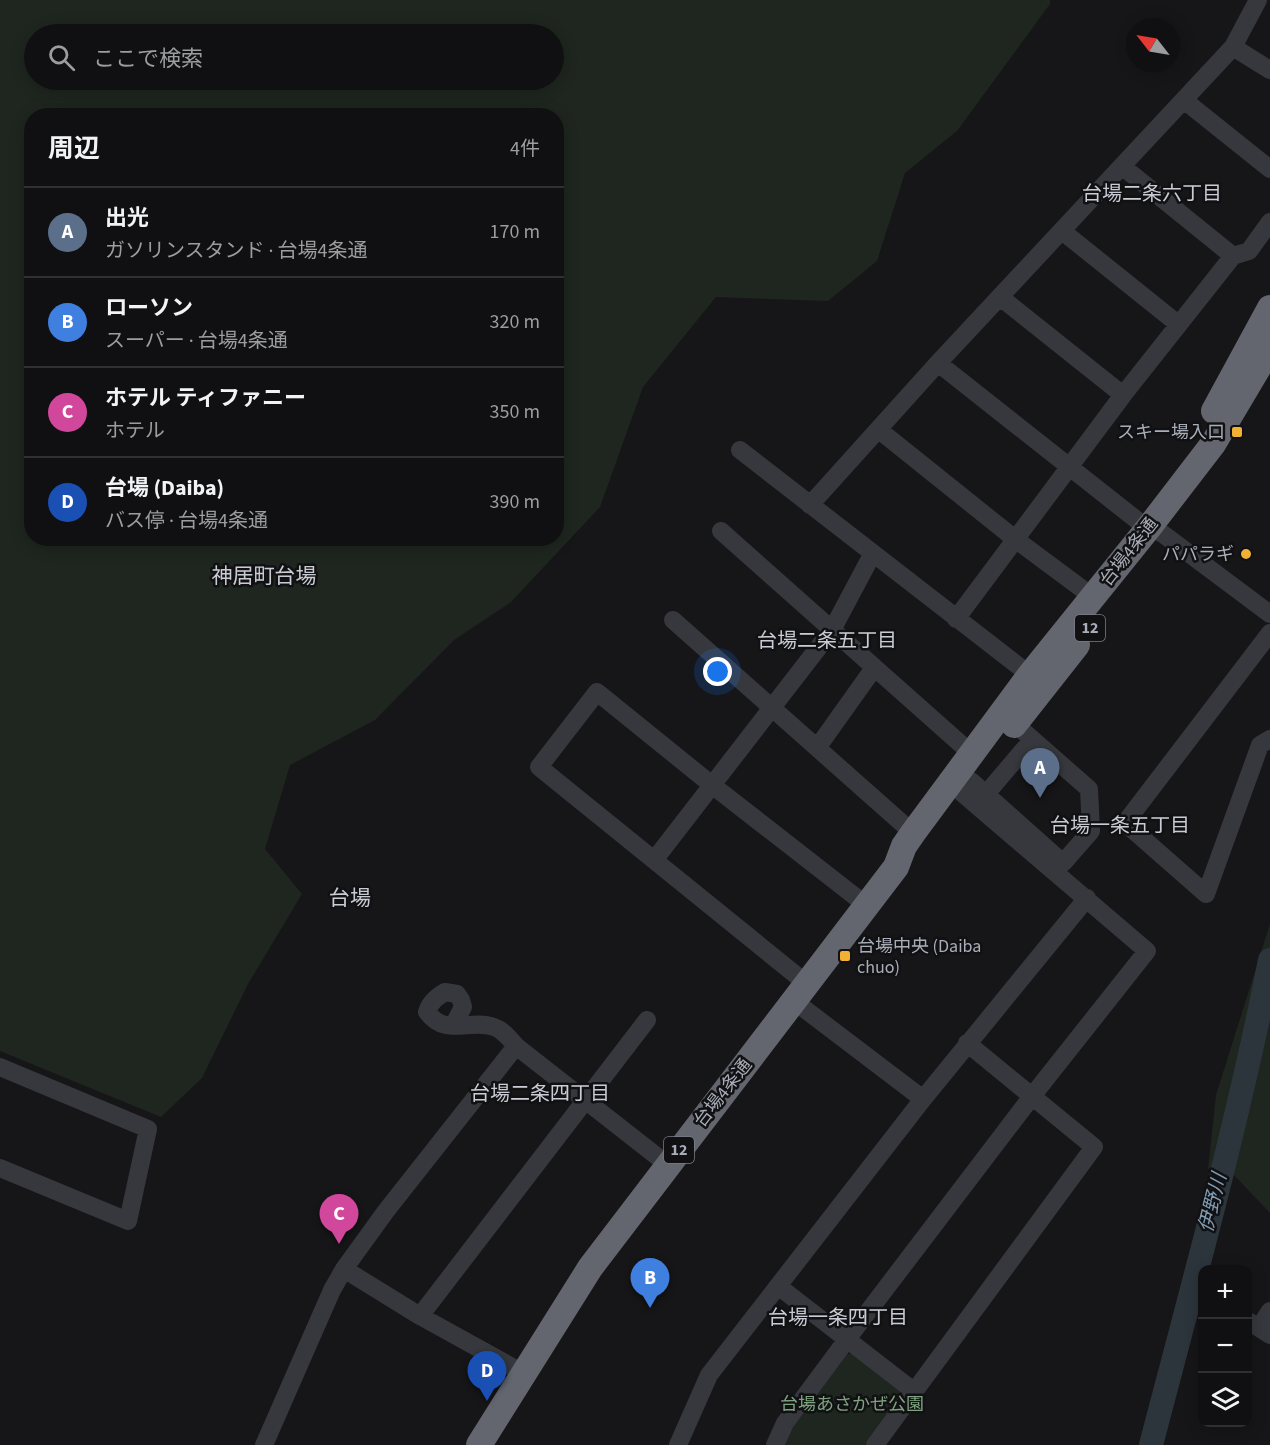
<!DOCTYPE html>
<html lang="ja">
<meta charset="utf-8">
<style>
body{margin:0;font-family:"Source Sans 3","Noto Sans JP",sans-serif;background:#19191b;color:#f1f3f6}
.controls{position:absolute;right:18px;bottom:18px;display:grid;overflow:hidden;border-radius:12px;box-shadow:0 3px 15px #0003}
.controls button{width:54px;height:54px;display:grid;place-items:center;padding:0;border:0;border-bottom:2px solid #303032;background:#101012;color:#f1f3f6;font:30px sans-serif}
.compass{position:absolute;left:1126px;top:18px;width:54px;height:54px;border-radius:50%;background:#101012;box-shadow:0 3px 15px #0003;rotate:301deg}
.you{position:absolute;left:718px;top:672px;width:21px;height:21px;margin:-15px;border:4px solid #fff;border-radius:50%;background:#1a73e8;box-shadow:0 0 0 9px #1a73e833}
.badge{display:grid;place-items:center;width:39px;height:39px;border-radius:50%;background:#7c3aed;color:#fff;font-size:20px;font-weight:700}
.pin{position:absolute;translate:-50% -50px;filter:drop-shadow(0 2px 3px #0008)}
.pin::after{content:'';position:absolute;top:32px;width:21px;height:18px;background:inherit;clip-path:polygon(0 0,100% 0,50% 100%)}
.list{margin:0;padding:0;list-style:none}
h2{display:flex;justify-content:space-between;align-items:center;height:78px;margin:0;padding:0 24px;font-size:26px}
h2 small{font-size:20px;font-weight:400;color:#9c9d9f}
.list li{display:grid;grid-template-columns:39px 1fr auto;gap:18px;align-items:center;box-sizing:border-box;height:90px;padding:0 24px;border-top:2px solid #303032}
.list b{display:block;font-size:22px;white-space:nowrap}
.list p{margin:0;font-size:20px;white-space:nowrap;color:#9c9d9f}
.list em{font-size:20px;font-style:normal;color:#9c9d9f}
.icon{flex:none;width:33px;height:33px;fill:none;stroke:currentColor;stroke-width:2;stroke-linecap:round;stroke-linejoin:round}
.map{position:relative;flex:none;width:1270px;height:1445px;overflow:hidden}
.search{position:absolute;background:#101012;box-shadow:0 3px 15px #0003;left:24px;top:24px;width:540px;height:66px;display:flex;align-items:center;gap:15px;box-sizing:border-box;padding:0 21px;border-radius:33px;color:#9c9d9f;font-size:22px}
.panel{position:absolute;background:#101012;box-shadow:0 3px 15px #0003;left:24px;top:108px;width:540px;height:438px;border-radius:24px}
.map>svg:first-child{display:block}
.green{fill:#1e261f;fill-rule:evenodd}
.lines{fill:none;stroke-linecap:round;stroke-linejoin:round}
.river{stroke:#2c353c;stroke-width:24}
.minor{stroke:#37383d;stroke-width:18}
.highway{stroke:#63666e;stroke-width:26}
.poi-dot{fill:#f2b134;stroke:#111113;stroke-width:2}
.labels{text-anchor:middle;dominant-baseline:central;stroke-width:5;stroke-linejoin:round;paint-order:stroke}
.shield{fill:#111113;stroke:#7b7e86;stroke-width:1.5}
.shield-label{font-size:16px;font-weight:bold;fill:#a8adb8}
.poi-label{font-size:18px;fill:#a8adb8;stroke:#111113;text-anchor:end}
.street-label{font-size:18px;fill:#a8adb8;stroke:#111113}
.park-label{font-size:18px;fill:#7fa381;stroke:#111113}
.neighbourhood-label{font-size:20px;fill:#c9ccd4;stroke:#111113}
.water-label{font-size:20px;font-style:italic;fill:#7f9bb3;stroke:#111113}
.quarter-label{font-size:21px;fill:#c9ccd4;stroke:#111113}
</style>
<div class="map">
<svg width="1270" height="1445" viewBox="0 0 1270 1445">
<rect width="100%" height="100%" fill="#161618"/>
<path class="green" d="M0,0H1050V4L957,131L905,173L877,261L828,301L716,297L643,387L600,507L511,602L454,640L375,720L290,765L265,849L302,894L248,984L202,1078L161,1117L0,1051ZM34,34H554V80H34ZM32,116H556V538H32Z
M1270,924V1213L1231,1172L1208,1169L1216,1095Z
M846,1354H854L900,1388L901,1396L865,1445H783L793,1425Z"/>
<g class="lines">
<path class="river" d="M1151,1445C1193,1284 1238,1123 1270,960"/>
<path class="minor" d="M1233,47L1270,70
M1185,101L1270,169
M1123,167L1233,256L1249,251L1270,222
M1062,231L1178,324
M1000,297L1123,395
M938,363L1138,521L1163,534L1270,614
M879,430L1015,539L1085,591
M740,450L1030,675
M810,505L938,363L1233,47L1258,0
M721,531L972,754
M956,619L1123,395L1233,256
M673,620L913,833
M1270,633L1125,823L1206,894L1260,745L1270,739
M817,748L874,668
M971,781L1063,863L1091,831L1089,789L1015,724
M986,794L1032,740
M655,859L832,630L873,553
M807,984L539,767L597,692L712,785L866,905
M794,1001L923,1099
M453,1026L463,1007L461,1000L457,994L445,992C437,997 430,1002 427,1012C446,1038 470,1018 494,1027C503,1030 510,1039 516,1046L668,1165
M0,1067L148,1129L128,1221L0,1168
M344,1269L420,1316L523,1373
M778,1286L915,1392
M420,1316L647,1020
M1248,1321L1270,1335
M1259,1328L1270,1311
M264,1445L332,1290L344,1269L386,1211L516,1046
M678,1445L709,1375L923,1099L1087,898
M775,1445L785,1423L848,1338L1033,1095L1147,951L962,793
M875,1445L1094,1147L967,1043"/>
<path class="highway" d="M1214,411L1270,308
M1014,725L1077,645
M479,1445L590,1268L896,867L904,846L913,833L1030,675L1150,526L1213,444L1270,348"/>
</g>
<g class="poi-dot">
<rect x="1231" y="426" width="12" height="12" rx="3"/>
<circle cx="1246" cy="554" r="6"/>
<rect x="839" y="950" width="12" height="12" rx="3"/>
</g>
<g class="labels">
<g class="shield">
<rect x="1075" y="615" width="30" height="26" rx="4.5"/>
<rect x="664" y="1137" width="30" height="26" rx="4.5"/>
</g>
<g class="shield-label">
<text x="1090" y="628">12</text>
<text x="679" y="1150">12</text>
</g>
<g class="poi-label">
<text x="1225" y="432">スキー場入口</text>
<text x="1234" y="554">パパラギ</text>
<text x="857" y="946" text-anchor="start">台場中央 (Daiba<tspan x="857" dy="21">chuo)</tspan></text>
</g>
<g class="street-label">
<text transform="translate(1129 552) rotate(-52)">台場4条通</text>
<text transform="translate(723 1093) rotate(-52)">台場4条通</text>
</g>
<g class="park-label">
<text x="852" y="1404">台場あさかぜ公園</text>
</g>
<g class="neighbourhood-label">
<text x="1152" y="194">台場二条六丁目</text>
<text x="827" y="641">台場二条五丁目</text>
<text x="1120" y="826">台場一条五丁目</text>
<text x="540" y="1094">台場二条四丁目</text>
<text x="838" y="1318">台場一条四丁目</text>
</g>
<g class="water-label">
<text transform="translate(1213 1203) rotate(-76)">伊野川</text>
</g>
<g class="quarter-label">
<text x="264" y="576">神居町台場</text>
<text x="350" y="898">台場</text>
</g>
</g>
</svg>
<div class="controls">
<button>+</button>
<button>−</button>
<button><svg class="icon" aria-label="layers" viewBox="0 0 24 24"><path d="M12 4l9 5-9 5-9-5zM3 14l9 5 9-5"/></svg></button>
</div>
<svg class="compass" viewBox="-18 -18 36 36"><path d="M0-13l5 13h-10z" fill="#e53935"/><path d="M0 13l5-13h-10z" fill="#9c9d9f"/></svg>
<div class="you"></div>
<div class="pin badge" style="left:1040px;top:798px;background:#5c6f8a">A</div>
<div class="pin badge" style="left:650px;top:1308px;background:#3f7fe0">B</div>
<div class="pin badge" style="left:339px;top:1244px;background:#d1479c">C</div>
<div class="pin badge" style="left:487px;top:1401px;background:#1a4fb4">D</div>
<div class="search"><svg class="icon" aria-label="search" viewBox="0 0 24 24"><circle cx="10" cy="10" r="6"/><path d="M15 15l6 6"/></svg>ここで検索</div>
<section class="panel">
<h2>周辺<small>4件</small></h2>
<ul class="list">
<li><span class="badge" style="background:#5c6f8a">A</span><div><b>出光</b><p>ガソリンスタンド · 台場4条通</p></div><em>170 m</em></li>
<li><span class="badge" style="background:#3f7fe0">B</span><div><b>ローソン</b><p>スーパー · 台場4条通</p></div><em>320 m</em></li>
<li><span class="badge" style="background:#d1479c">C</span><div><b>ホテル ティファニー</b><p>ホテル</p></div><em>350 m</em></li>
<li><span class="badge" style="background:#1a4fb4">D</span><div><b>台場 (Daiba)</b><p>バス停 · 台場4条通</p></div><em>390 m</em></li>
</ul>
</section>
</div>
